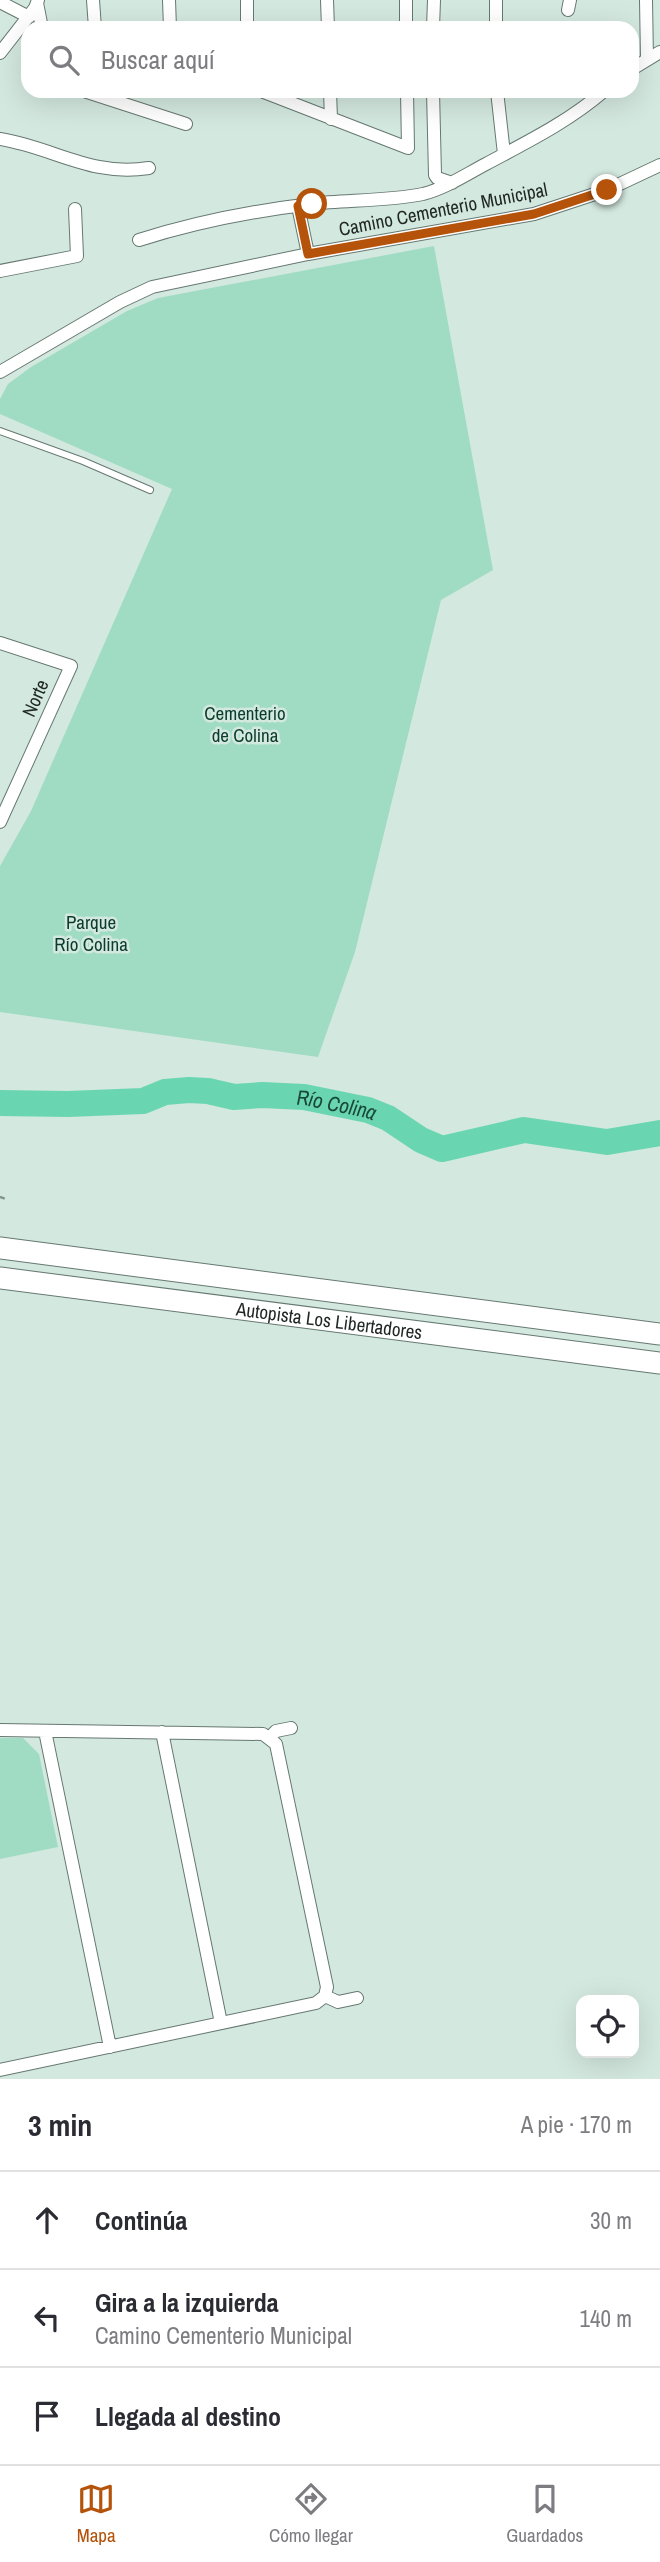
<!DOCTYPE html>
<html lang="es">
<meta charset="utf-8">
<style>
body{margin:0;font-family:"Archivo Narrow",sans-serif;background:#f2f2f3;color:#2b2b33}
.controls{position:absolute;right:21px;bottom:21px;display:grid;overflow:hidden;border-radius:14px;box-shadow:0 7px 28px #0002}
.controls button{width:63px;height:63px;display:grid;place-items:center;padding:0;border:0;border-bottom:2px solid #e1e1e2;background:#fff;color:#2b2b33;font:35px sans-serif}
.stop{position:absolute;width:21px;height:21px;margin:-16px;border:5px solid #b45309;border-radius:50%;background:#fff}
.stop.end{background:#b45309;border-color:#fff;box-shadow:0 2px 7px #0008}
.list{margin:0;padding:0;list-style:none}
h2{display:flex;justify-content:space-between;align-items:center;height:91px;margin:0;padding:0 28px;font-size:30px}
h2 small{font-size:23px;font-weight:400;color:#7c7c81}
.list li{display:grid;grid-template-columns:46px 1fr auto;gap:21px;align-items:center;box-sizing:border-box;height:98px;padding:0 28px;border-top:2px solid #e1e1e2}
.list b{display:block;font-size:26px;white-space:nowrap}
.list p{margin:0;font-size:23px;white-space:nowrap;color:#7c7c81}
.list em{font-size:23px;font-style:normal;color:#7c7c81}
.icon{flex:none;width:38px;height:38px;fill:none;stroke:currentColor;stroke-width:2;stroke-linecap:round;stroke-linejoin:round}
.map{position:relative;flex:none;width:660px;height:2079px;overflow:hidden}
.search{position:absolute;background:#fff;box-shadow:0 7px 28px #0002;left:21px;right:21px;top:21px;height:77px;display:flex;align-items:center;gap:18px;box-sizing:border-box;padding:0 24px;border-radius:21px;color:#7c7c81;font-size:26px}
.sheet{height:385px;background:#fff}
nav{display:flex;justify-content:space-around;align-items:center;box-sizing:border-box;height:98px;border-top:2px solid #e1e1e2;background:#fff;font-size:19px;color:#7c7c81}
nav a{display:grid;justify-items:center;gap:4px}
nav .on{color:#b45309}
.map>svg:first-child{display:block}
.green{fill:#a0dcc4}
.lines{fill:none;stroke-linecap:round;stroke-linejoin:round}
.river{stroke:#6ad6b1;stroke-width:26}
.lane-casing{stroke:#667871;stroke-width:8}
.street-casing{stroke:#667871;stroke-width:14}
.highway-casing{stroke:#667871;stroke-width:23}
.path{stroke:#83928c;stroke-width:2.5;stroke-dasharray:5 5;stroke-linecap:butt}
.lane{stroke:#fff;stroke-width:6}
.street{stroke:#fff;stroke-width:12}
.highway{stroke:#fff;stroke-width:21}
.route{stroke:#b45309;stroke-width:9}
.labels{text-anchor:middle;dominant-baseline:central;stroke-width:5;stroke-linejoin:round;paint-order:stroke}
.street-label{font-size:19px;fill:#1f2623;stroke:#d3e8df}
.park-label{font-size:19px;fill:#0b3c2e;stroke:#d3e8df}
.water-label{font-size:21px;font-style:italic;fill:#1a4839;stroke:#d3e8df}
</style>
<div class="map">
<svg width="660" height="2079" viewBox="0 0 660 2079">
<rect width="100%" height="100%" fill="#d3e8df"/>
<path class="green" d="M434,246L493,570L441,600L355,952L318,1057L0,1012V866L31,811L172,489L0,414V399L8,384L31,367L127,311L158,298Z
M0,1738H23L39,1754L58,1847L0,1859Z"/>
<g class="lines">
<path class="river" id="s1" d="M0,1103L68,1104L143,1101L165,1092L189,1090L208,1091L234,1097L262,1095L304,1097L368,1110L388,1118L421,1140L442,1149L524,1130L607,1142L660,1133"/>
<g class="lane-casing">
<path id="lane" d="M0,431L83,461L150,490"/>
</g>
<g class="street-casing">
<path id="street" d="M93,0L95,28
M169,0L170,28
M247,0V28
M327,0L328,28
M406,0V28
M646,0L647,60
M0,2L29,17
M37,3L42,28
M568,10L570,0
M433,28L434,0
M496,28V0
M0,53L35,8L38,0
M632,69L660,52
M84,91L186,124
M261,91L408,148L407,91
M330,91L331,119
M433,91L435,175L437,178L452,183
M497,91L504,154
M0,139C55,148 90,177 149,168
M298,206L308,254
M139,240C196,222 252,211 311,204C346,200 389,201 423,194C446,188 465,175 486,164C527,142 568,122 604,91
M0,271L77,256L75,209
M0,372L120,302L152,287L308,254L534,214L607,190L660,165
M0,643L71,666L0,822
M0,1730L263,1734L276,1744L327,1987L325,1996L316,2003L0,2070
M45,1731L110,2047
M162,1732L221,2023
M270,1737L276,1731L291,1728
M325,1996L338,2002L357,1998"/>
</g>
<g class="highway-casing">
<g id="highway">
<path d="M0,1248L660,1334"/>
<path id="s2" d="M0,1278L660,1363"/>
</g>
</g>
<path class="path" d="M0,1197L9,1200"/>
<use href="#lane" class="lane"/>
<use href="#street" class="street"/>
<use href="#highway" class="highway"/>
</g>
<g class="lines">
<path class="route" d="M312,204L298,206L308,254L534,214L607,190"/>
</g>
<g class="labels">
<g class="street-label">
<text transform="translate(443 209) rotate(-11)">Camino Cementerio Municipal</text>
<text transform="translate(35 698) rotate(-66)">Norte</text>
<text stroke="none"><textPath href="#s2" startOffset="332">Autopista Los Libertadores</textPath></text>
</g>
<g class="park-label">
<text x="245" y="713">Cementerio<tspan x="245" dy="22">de Colina</tspan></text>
<text x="91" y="922">Parque<tspan x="91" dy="22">Río Colina</tspan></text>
</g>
<g class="water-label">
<text stroke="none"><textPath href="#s1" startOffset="340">Río Colina</textPath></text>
</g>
</g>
</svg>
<div class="controls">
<button><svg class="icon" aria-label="locate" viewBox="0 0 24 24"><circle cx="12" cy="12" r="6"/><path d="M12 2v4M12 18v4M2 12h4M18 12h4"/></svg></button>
</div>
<div class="stop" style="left:312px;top:204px"></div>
<div class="stop end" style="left:607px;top:190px"></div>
<div class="search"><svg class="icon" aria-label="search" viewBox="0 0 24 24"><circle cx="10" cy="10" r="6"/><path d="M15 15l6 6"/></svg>Buscar aquí</div>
</div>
<section class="sheet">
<h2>3 min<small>A pie · 170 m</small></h2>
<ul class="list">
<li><svg class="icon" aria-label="ahead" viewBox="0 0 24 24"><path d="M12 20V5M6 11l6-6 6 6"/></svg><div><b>Continúa</b></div><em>30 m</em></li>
<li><svg class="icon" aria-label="left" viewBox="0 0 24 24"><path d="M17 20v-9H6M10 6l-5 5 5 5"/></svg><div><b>Gira a la izquierda</b><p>Camino Cementerio Municipal</p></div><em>140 m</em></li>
<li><svg class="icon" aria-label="arrive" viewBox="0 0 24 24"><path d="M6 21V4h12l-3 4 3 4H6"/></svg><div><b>Llegada al destino</b></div></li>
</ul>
</section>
<nav>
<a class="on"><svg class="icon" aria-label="map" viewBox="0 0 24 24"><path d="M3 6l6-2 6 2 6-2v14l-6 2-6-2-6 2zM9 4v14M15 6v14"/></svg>Mapa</a>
<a><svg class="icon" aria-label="directions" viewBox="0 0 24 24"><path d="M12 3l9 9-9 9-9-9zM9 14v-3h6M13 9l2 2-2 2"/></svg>Cómo llegar</a>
<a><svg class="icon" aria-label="saved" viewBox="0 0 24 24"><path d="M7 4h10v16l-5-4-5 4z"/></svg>Guardados</a>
</nav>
